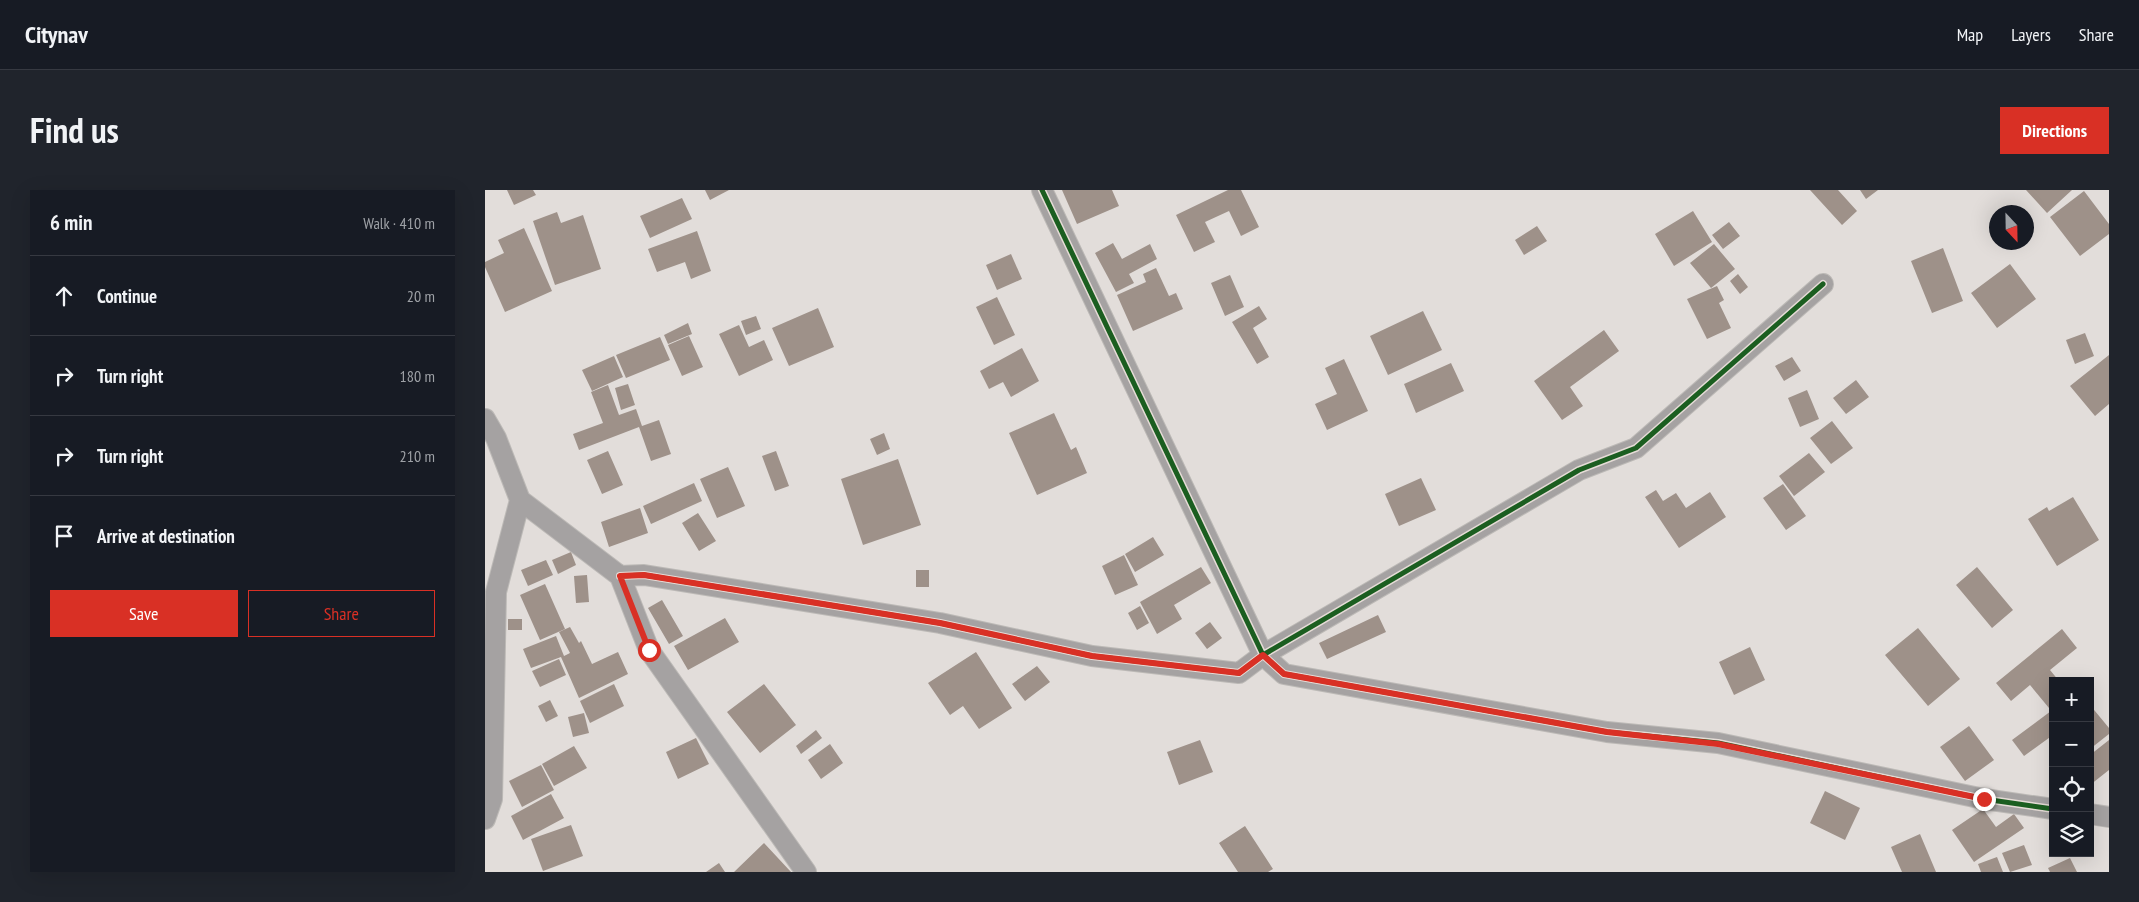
<!DOCTYPE html>
<meta charset="utf-8">
<style>
body{margin:0;font-family:"PT Sans Narrow",sans-serif;background:#20242c;color:#f1f3f6}
.controls{position:absolute;right:15px;bottom:15px;display:grid;overflow:hidden;border-radius:0px;box-shadow:0 5px 20px #0002}
.controls button{width:45px;height:45px;display:grid;place-items:center;padding:0;border:0;border-bottom:1px solid #363941;background:#171b24;color:#f1f3f6;font:25px sans-serif}
.compass{position:absolute;left:1504px;top:15px;width:45px;height:45px;border-radius:50%;background:#171b24;box-shadow:0 5px 20px #0002;rotate:158deg}
.stop{position:absolute;width:15px;height:15px;margin:-11px;border:4px solid #d93025;border-radius:50%;background:#fff}
.stop.end{background:#d93025;border-color:#fff;box-shadow:0 1px 5px #0008}
.list{margin:0;padding:0;list-style:none}
h2{display:flex;justify-content:space-between;align-items:center;height:65px;margin:0;padding:0 20px;font-size:21px}
h2 small{font-size:16px;font-weight:400;color:#9ea1a6}
.list li{display:grid;grid-template-columns:32px 1fr auto;gap:15px;align-items:center;box-sizing:border-box;height:80px;padding:0 20px;border-top:1px solid #363941}
.list b{display:block;font-size:19px;white-space:nowrap}
.list em{font-size:16px;font-style:normal;color:#9ea1a6}
.actions{display:flex;gap:10px;padding:15px 20px}
.actions a{flex:1;padding:11px 0;border:1px solid #d93025;border-radius:0px;text-align:center;font-size:18px;color:#d93025}
.actions .main{background:#d93025;color:#fff}
.icon{flex:none;width:28px;height:28px;fill:none;stroke:currentColor;stroke-width:2;stroke-linecap:round;stroke-linejoin:round}
.map{position:relative;flex:none;width:1624px;height:682px;overflow:hidden;border-radius:0px}
header{display:flex;align-items:center;gap:30px;box-sizing:border-box;height:70px;padding:0 25px;background:#171b24;border-bottom:1px solid #363941}
header strong{font-size:24px}
nav{display:flex;gap:28px;margin-inline-start:auto;font-size:18px}
.intro{display:flex;align-items:center;justify-content:space-between;box-sizing:border-box;height:120px;padding:0 30px}
h1{margin:0;font-size:35px}
.button{padding:12px 22px;border-radius:0px;background:#d93025;color:#fff;font-size:18px;font-weight:700}
main{display:flex;gap:30px;padding:0 30px}
aside{flex:1;background:#171b24;border-radius:0px;box-shadow:0 5px 20px #0002}
.map>svg:first-child{display:block}
.building{fill:#9e9189}
.lines{fill:none;stroke-linecap:round;stroke-linejoin:round}
.minor-casing{stroke:#bcb9b6;stroke-width:22}
.minor{stroke:#a5a2a2;stroke-width:20}
.cycleway-casing{stroke:#e6dcd7;stroke-width:8}
.cycleway{stroke:#1b5e20;stroke-width:5}
.route{stroke:#d93025;stroke-width:6}
</style>
<header>
<strong>Citynav</strong>
<nav><a>Map</a><a>Layers</a><a>Share</a></nav>
</header>
<div class="intro"><h1>Find us</h1><a class="button">Directions</a></div>
<main>
<aside>
<h2>6 min<small>Walk · 410 m</small></h2>
<ul class="list">
<li><svg class="icon" aria-label="ahead" viewBox="0 0 24 24"><path d="M12 20V5M6 11l6-6 6 6"/></svg><div><b>Continue</b></div><em>20 m</em></li>
<li><svg class="icon" aria-label="right" viewBox="0 0 24 24"><path d="M7 20v-9h11M14 6l5 5-5 5"/></svg><div><b>Turn right</b></div><em>180 m</em></li>
<li><svg class="icon" aria-label="right" viewBox="0 0 24 24"><path d="M7 20v-9h11M14 6l5 5-5 5"/></svg><div><b>Turn right</b></div><em>210 m</em></li>
<li><svg class="icon" aria-label="arrive" viewBox="0 0 24 24"><path d="M6 21V4h12l-3 4 3 4H6"/></svg><div><b>Arrive at destination</b></div></li>
</ul>
<div class="actions"><a class="main">Save</a><a>Share</a></div>
</aside>
<div class="map">
<svg width="1624" height="682" viewBox="0 0 1624 682">
<rect width="100%" height="100%" fill="#e2ddda"/>
<path class="building" d="M22,0H48L51,5L29,15Z
M220,0H244L225,10Z
M577,0H627L634,16L592,34Z
M743,0H756L774,37L756,46L744,21L720,32L730,52L709,62L691,25Z
M1325,0H1353L1372,21L1357,35Z
M1375,0H1393L1381,9Z
M1541,0H1587L1562,23Z
M1599,1L1624,34V44L1595,66L1565,27Z
M197,8L207,29L165,48L155,26Z
M1208,21L1227,52L1189,76L1170,44Z
M72,22L76,33L98,25L116,79L70,95L48,31Z
M1244,32L1255,46L1238,59L1227,45Z
M1052,36L1062,51L1039,65L1030,50Z
M39,38L67,101L20,122L0,77V72L19,63L13,50Z
M212,41L226,81L206,89L200,72L172,82L163,59Z
M628,53L637,69L665,54L672,69L644,84L649,93L631,102L610,63Z
M1229,54L1250,79L1226,98L1205,73Z
M1458,58L1478,111L1447,123L1426,71Z
M526,64L537,89L512,100L501,75Z
M1525,74L1551,109L1512,138L1486,103Z
M671,78L684,106L691,103L698,119L648,141L632,105L661,92L658,84Z
M1253,84L1263,97L1255,104L1245,91Z
M745,85L759,117L740,126L726,93Z
M1232,96L1239,110L1234,113L1246,138L1222,149L1202,109Z
M512,107L530,145L509,155L491,117Z
M774,116L782,129L768,138L784,167L772,174L747,132Z
M333,118L349,157L304,176L287,138Z
M938,121L957,160L903,185L885,146Z
M271,126L276,139L261,145L256,131Z
M203,133L207,144L183,154L179,145Z
M254,135L264,157L279,150L288,170L254,186L234,144Z
M1119,140L1134,161L1085,197L1098,216L1077,230L1049,191Z
M1600,143L1609,166L1590,174L1581,150Z
M204,146L218,177L197,186L183,155Z
M175,147L185,170L141,188L131,165Z
M537,158L554,191L526,207L518,192L504,199L495,181Z
M1624,165V214L1610,226L1585,196Z
M129,166L138,187L107,201L97,180Z
M1307,167L1316,181L1299,191L1290,176Z
M859,169L883,221L842,240L830,214L852,204L840,178Z
M966,173L979,201L931,223L919,194Z
M1371,190L1384,207L1361,224L1348,208Z
M143,194L150,215L136,220L130,198Z
M123,195L134,225L151,219L157,236L174,230L186,264L166,271L154,237L94,260L88,244L118,233L106,202Z
M1322,200L1334,229L1315,237L1303,208Z
M569,223L586,260L591,257L602,283L552,305L524,243Z
M1347,231L1368,258L1346,274L1325,248Z
M399,243L405,259L392,265L385,249Z
M123,261L138,295L117,304L102,270Z
M291,261L304,296L290,301L277,266Z
M1324,263L1340,282L1309,306L1294,286Z
M413,269L436,335L378,355L356,289Z
M243,277L260,316L232,328L215,289Z
M936,288L951,320L914,336L900,304Z
M209,293L217,311L166,334L158,316Z
M1298,294L1321,326L1301,340L1278,308Z
M1171,300L1178,311L1191,303L1201,318L1225,302L1241,327L1194,358L1160,307Z
M1588,307L1614,350L1572,376L1543,329L1562,317L1564,321Z
M155,318L163,343L124,357L116,332Z
M213,323L231,351L214,361L197,333Z
M668,347L679,365L650,382L640,364Z
M86,362L91,375L73,384L67,370Z
M639,365L653,395L630,405L617,376Z
M61,370L68,385L43,396L36,380Z
M716,377L726,393L689,415L697,429L672,444L655,412Z
M1492,377L1528,420L1507,438L1471,395Z
M431,380H444V397H431Z
M102,385L104,412L91,413L89,386Z
M60,394L80,439L55,450L35,405Z
M177,410L198,446L184,454L163,418Z
M655,416L664,433L652,440L643,423Z
M893,425L901,442L842,469L834,453Z
M240,428L254,452L203,480L189,456Z
M23,429H37V440H23Z
M725,432L737,448L722,459L710,443Z
M85,437L94,453L96,451L107,474L133,462L143,484L94,508L76,467L46,478L38,459L71,446L79,466L85,463L74,442Z
M1433,438L1475,489L1443,516L1400,465Z
M1577,439L1592,458L1565,480L1574,491H1568V515L1564,518L1545,495L1526,511L1511,493Z
M1265,457L1280,490L1249,505L1234,472Z
M491,462L527,518L494,539L478,516L465,525L443,493Z
M74,469L81,485L55,497L47,481Z
M552,476L565,492L540,511L527,494Z
M129,494L139,516L105,533L95,511Z
M279,494L311,535L275,563L242,522Z
M65,510L73,526L61,532L53,516Z
M1605,515L1624,538V544L1605,559Z
M1566,521L1568,524V545L1539,566L1527,550Z
M99,523L104,543L88,547L83,527Z
M1484,536L1509,570L1480,591L1455,557Z
M331,540L337,548L316,564L311,556Z
M211,548L224,574L193,589L181,562Z
M715,550L728,582L694,595L682,562Z
M1624,550V580L1605,595V565Z
M345,554L358,573L336,589L323,570Z
M89,556L102,578L69,596L57,574Z
M56,575L69,600L37,617L24,591Z
M1340,601L1375,618L1360,650L1325,633Z
M66,604L79,628L38,650L26,626Z
M1498,619L1511,637L1529,624L1539,638L1489,672L1467,640Z
M86,635L98,666L58,681L46,649Z
M760,636L788,679L783,682H753L734,653Z
M1435,644L1451,682H1417L1406,657Z
M279,653L306,682H249Z
M1539,655L1547,675L1525,682L1517,663Z
M1512,667L1518,682H1496L1493,674Z
M1585,668L1592,682H1565L1563,678Z
M234,673L240,682H221Z"/>
<g class="lines">
<g class="minor-casing">
<path id="minor" d="M557,0L778,465L799,484L1122,542L1233,553L1499,609L1568,619
M0,229L11,248L35,310
M135,386L159,385L455,433L607,466L754,483L778,465L1094,280L1151,258L1338,94
M1605,624L1624,627
M0,629L7,609L11,402L35,310L135,386L164,460L321,682"/>
</g>
<use href="#minor" class="minor"/>
<g class="cycleway-casing">
<path id="cycleway" d="M557,0L778,465L799,484L1122,542L1233,553L1499,609L1568,619
M135,386L159,385L455,433L607,466L754,483L778,465L1094,280L1151,258L1338,94"/>
</g>
<use href="#cycleway" class="cycleway"/>
</g>
<g class="lines">
<path class="route" d="M164,460L135,386L159,385L455,433L607,466L754,483L778,465L799,484L1122,542L1233,554L1499,609"/>
</g>
</svg>
<div class="controls">
<button>+</button>
<button>−</button>
<button><svg class="icon" aria-label="locate" viewBox="0 0 24 24"><circle cx="12" cy="12" r="6"/><path d="M12 2v4M12 18v4M2 12h4M18 12h4"/></svg></button>
<button><svg class="icon" aria-label="layers" viewBox="0 0 24 24"><path d="M12 4l9 5-9 5-9-5zM3 14l9 5 9-5"/></svg></button>
</div>
<svg class="compass" viewBox="-18 -18 36 36"><path d="M0-13l5 13h-10z" fill="#e53935"/><path d="M0 13l5-13h-10z" fill="#9ea1a6"/></svg>
<div class="stop" style="left:164px;top:460px"></div>
<div class="stop end" style="left:1499px;top:609px"></div>
</div>
</main>
